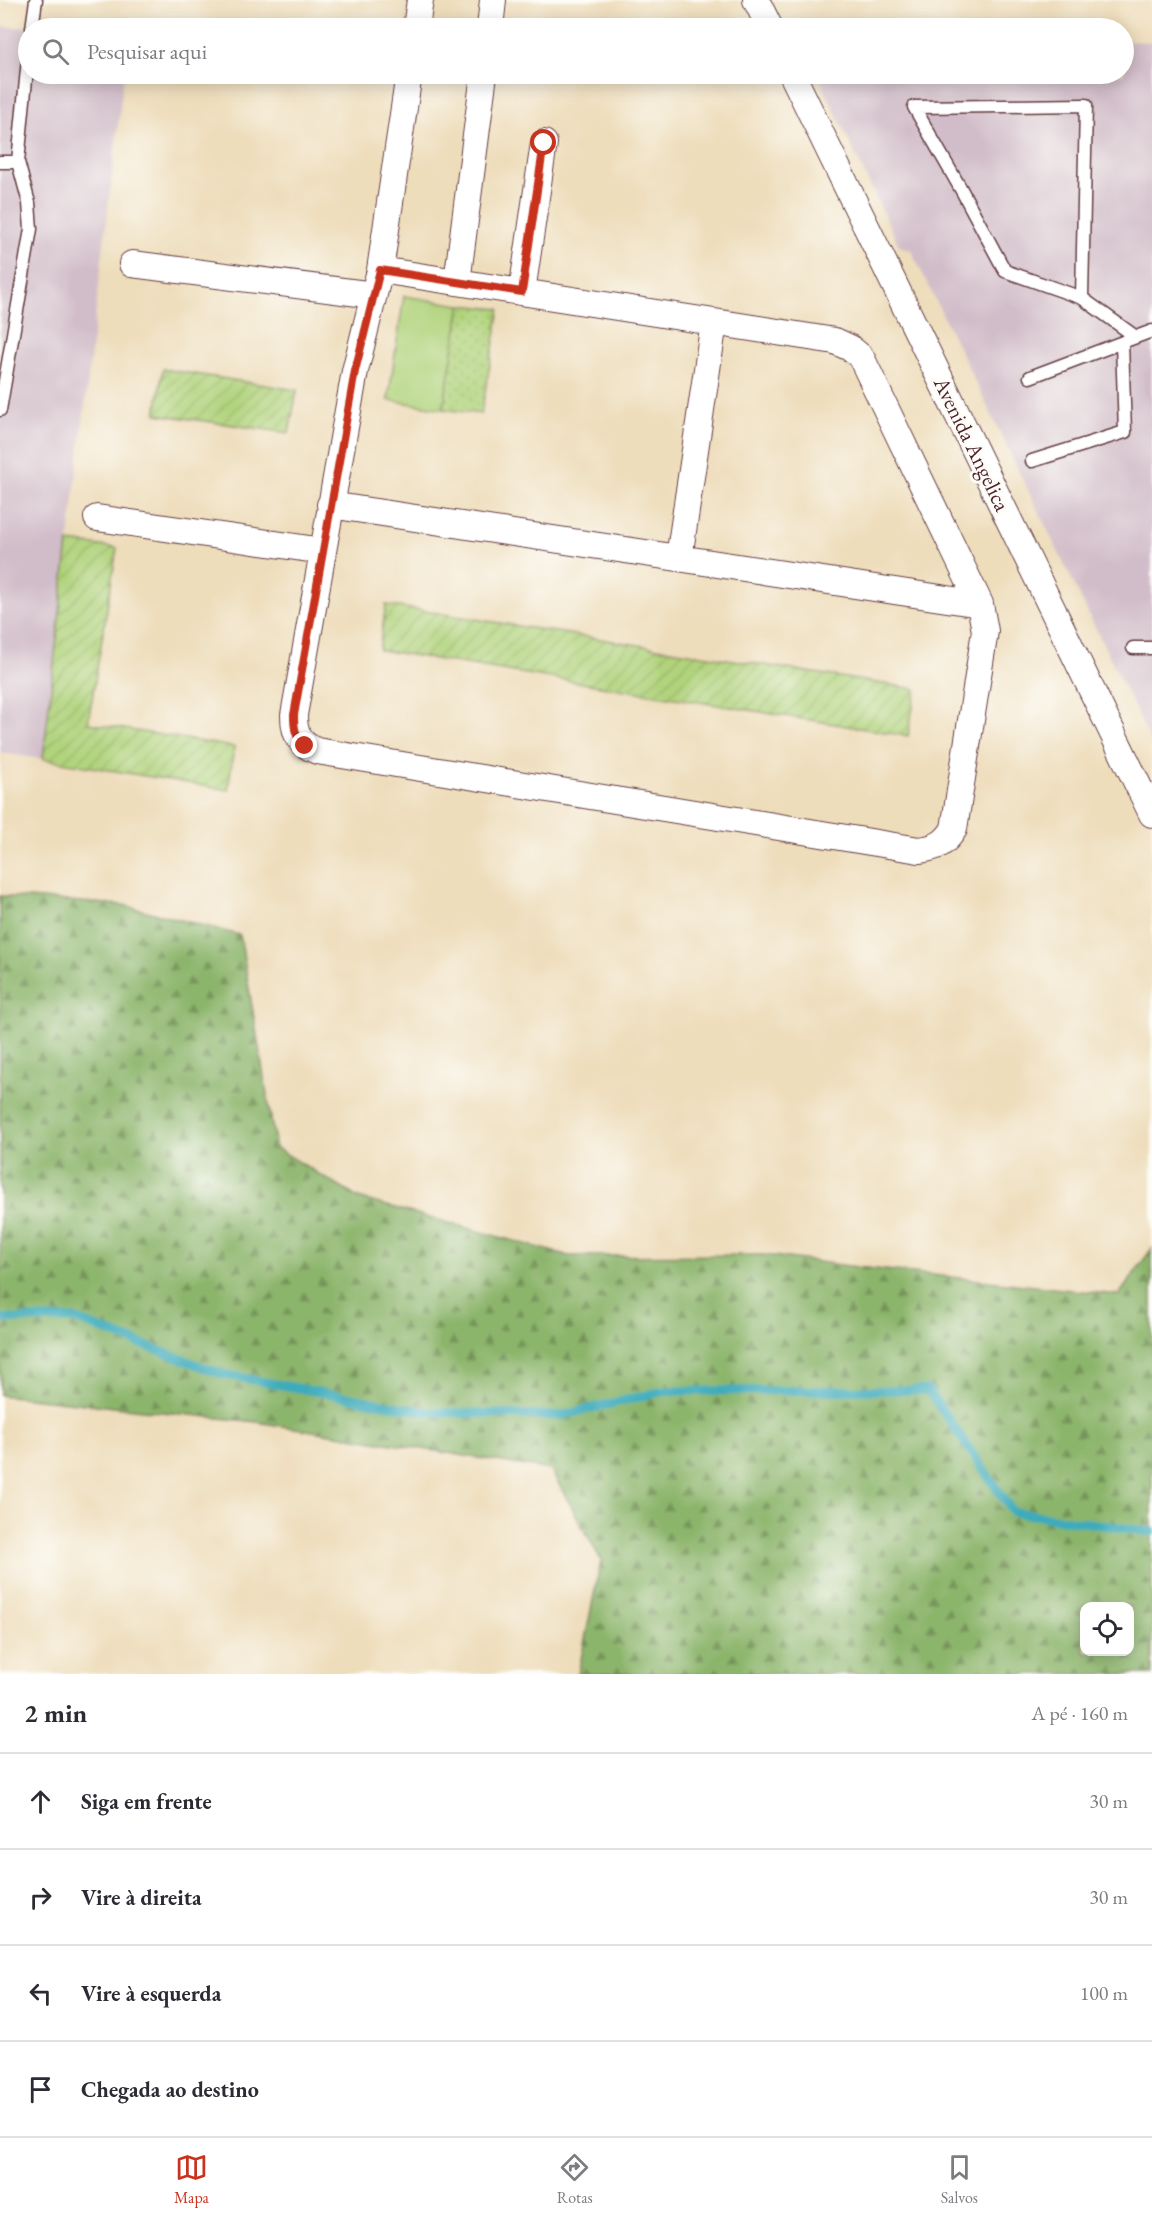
<!DOCTYPE html>
<html lang="pt">
<meta charset="utf-8">
<style>
body{margin:0;font-family:"EB Garamond",serif;background:#f7f7f7;color:#2b2b33}
.controls{position:absolute;right:18px;bottom:18px;display:grid;overflow:hidden;border-radius:12px;box-shadow:0 3px 15px #0003}
.controls button{width:54px;height:54px;display:grid;place-items:center;padding:0;border:0;border-bottom:2px solid #e1e1e2;background:#fff;color:#2b2b33;font:30px sans-serif}
.stop{position:absolute;width:18px;height:18px;margin:-14px;border:4px solid #c8321e;border-radius:50%;background:#fff}
.stop.end{background:#c8321e;border-color:#fff;box-shadow:0 2px 6px #0008}
.list{margin:0;padding:0;list-style:none}
h2{display:flex;justify-content:space-between;align-items:center;height:78px;margin:0;padding:0 24px;font-size:26px}
h2 small{font-size:20px;font-weight:400;color:#7c7c81}
.list li{display:grid;grid-template-columns:39px 1fr auto;gap:18px;align-items:center;box-sizing:border-box;height:96px;padding:0 24px;border-top:2px solid #e1e1e2}
.list b{display:block;font-size:22px;white-space:nowrap}
.list em{font-size:20px;font-style:normal;color:#7c7c81}
.icon{flex:none;width:33px;height:33px;fill:none;stroke:currentColor;stroke-width:2;stroke-linecap:round;stroke-linejoin:round}
.map{position:relative;flex:none;width:1152px;height:1674px;overflow:hidden}
.search{position:absolute;background:#fff;box-shadow:0 3px 15px #0003;left:18px;right:18px;top:18px;height:66px;display:flex;align-items:center;gap:15px;box-sizing:border-box;padding:0 21px;border-radius:33px;color:#7c7c81;font-size:22px}
.sheet{height:462px;background:#fff}
nav{display:flex;justify-content:space-around;align-items:center;box-sizing:border-box;height:84px;border-top:2px solid #e1e1e2;background:#fff;font-size:16px;color:#7c7c81}
nav a{display:grid;justify-items:center;gap:3px}
nav .on{color:#c8321e}
.map>svg:first-child{display:block}
.industrial{fill:#d1bdc9}
.grass{fill:url(#grass-dots);stroke:#7d7954;stroke-width:1.5}
.forest{fill:url(#forest-firs);stroke:#6b6a4c;stroke-width:1.5;fill-rule:evenodd}
.garden{fill:url(#garden-furrows);stroke:#7d7954;stroke-width:1.5}
.pitch{fill:#b0d37c;stroke:#7d7954;stroke-width:1.5}
.lines{fill:none;stroke-linecap:round;stroke-linejoin:round}
.stream{stroke:#3cabbb;stroke-width:9}
.service-casing{stroke:#633c41;stroke-width:15}
.minor-casing{stroke:#633c41;stroke-width:28}
.service{stroke:#fff;stroke-width:12}
.minor{stroke:#fff;stroke-width:26}
.route{stroke:#c8321e;stroke-width:8}
.labels{text-anchor:middle;dominant-baseline:central;stroke-width:6;stroke-linejoin:round;paint-order:stroke}
.street-label{font-size:22px;fill:#4a1f2b;stroke:#fdfcf7}
</style>
<div class="map">
<svg width="1152" height="1674" viewBox="0 0 1152 1674">
<defs>
<pattern id="grass-dots" width="8" height="8" patternUnits="userSpaceOnUse" patternTransform="scale(1.5)"><rect width="8" height="8" fill="#b0d37c"/><path d="M2 2h.1M6 6h.1" fill="none" stroke="#99b56b" stroke-width="1.8" stroke-linecap="round"/></pattern>
<pattern id="forest-firs" width="22" height="20" patternUnits="userSpaceOnUse" patternTransform="scale(1.5)"><rect width="22" height="20" fill="#8cb56c"/><path d="M5 1l3.5 6h-7zM16 11l3.5 6h-7z" fill="#749359"/></pattern>
<pattern id="garden-furrows" width="10" height="10" patternUnits="userSpaceOnUse" patternTransform="scale(1.5)"><rect width="10" height="10" fill="#b0d37c"/><path d="M-1 1l2-2M0 10L10 0M9 11l2-2" fill="none" stroke="#99b56b"/></pattern>
</defs>
<rect width="100%" height="100%" fill="#fdfcf7"/>
<filter id="ink" filterUnits="userSpaceOnUse"><feTurbulence type="fractalNoise" baseFrequency=".0167" numOctaves="2"/><feDisplacementMap in="SourceGraphic" scale="12" xChannelSelector="R" yChannelSelector="G"/><feConvolveMatrix kernelMatrix="1 2 1 2 8 2 1 2 1" color-interpolation-filters="sRGB"/></filter>
<filter id="wash" filterUnits="userSpaceOnUse"><feTurbulence type="fractalNoise" baseFrequency=".008" numOctaves="4" result="noise"/><feDisplacementMap in="SourceGraphic" scale="24" xChannelSelector="R" yChannelSelector="G"/><feGaussianBlur stdDeviation="1.35" result="paint"/><feColorMatrix in="noise" values="0 0 0 0 0 0 0 0 0 0 0 0 0 0 0 0 0 1.4 0 .05"/><feComposite in="paint" operator="in"/></filter>
<g filter="url(#wash)">
<rect width="100%" height="100%" fill="#edb"/>
<path class="industrial" d="M0,27L129,28H28V74H124L43,759L0,753Z
M1124,41L1152,42V744L911,250L899,246L817,74H1124Z"/>
<path class="grass" d="M461,305L500,309L481,414L443,409Z"/>
<path class="forest" d="M0,896L123,905L240,935L276,1148L358,1198L569,1256L765,1255L857,1267L1119,1295L1152,1248V1674H578L601,1560L551,1470L257,1422L0,1395ZM1084,1606H1130V1652H1084Z"/>
<path class="garden" d="M163,369L297,390L289,433L156,414Z
M68,542L117,548L88,723L234,747L228,790L43,759Z
M386,605L916,689L908,736L379,650Z"/>
<path class="pitch" d="M404,296L461,305L443,409L388,400Z"/>
<g class="lines">
<path class="stream" d="M0,1319H74L222,1374L427,1412L559,1416L664,1391L928,1390L1013,1512L1152,1532"/>
</g>
</g>
<g filter="url(#ink)">
<g class="lines">
<g class="service-casing">
<path id="service" d="M32,28L36,0
M0,162H18
M1082,298L1086,105L914,107L962,191L1005,271L1082,298L1136,337
M1030,377L1152,331
M0,410L31,229L29,203L18,162L28,59
M1032,461L1125,432L1122,343
M1133,648H1152"/>
</g>
<g class="minor-casing">
<path id="minor" d="M756,0L770,28
M416,28L420,0
M490,28L493,0
M792,74L1152,814
M132,264L374,295
M380,270L835,341L850,348L861,357L980,604L985,631L954,829C945,844 936,848 919,850L317,751C299,744 294,734 294,715L355,371Z
M380,270L409,74
M457,282L484,74
M522,292L544,143
M330,505L980,604
M97,518L323,551
M679,558L714,322"/>
</g>
<use href="#service" class="service"/>
<use href="#minor" class="minor"/>
</g>
</g>
<g class="lines" filter="url(#ink)">
<path class="route" d="M305,746C295,737 294,728 294,715L355,371L380,270L522,292L544,143"/>
</g>
<g class="labels">
<g class="street-label">
<text transform="translate(972 444) rotate(64)">Avenida Angelica</text>
</g>
</g>
</svg>
<div class="controls">
<button><svg class="icon" aria-label="locate" viewBox="0 0 24 24"><circle cx="12" cy="12" r="6"/><path d="M12 2v4M12 18v4M2 12h4M18 12h4"/></svg></button>
</div>
<div class="stop" style="left:544px;top:143px"></div>
<div class="stop end" style="left:305px;top:746px"></div>
<div class="search"><svg class="icon" aria-label="search" viewBox="0 0 24 24"><circle cx="10" cy="10" r="6"/><path d="M15 15l6 6"/></svg>Pesquisar aqui</div>
</div>
<section class="sheet">
<h2>2 min<small>A pé · 160 m</small></h2>
<ul class="list">
<li><svg class="icon" aria-label="ahead" viewBox="0 0 24 24"><path d="M12 20V5M6 11l6-6 6 6"/></svg><div><b>Siga em frente</b></div><em>30 m</em></li>
<li><svg class="icon" aria-label="right" viewBox="0 0 24 24"><path d="M7 20v-9h11M14 6l5 5-5 5"/></svg><div><b>Vire à direita</b></div><em>30 m</em></li>
<li><svg class="icon" aria-label="left" viewBox="0 0 24 24"><path d="M17 20v-9H6M10 6l-5 5 5 5"/></svg><div><b>Vire à esquerda</b></div><em>100 m</em></li>
<li><svg class="icon" aria-label="arrive" viewBox="0 0 24 24"><path d="M6 21V4h12l-3 4 3 4H6"/></svg><div><b>Chegada ao destino</b></div></li>
</ul>
</section>
<nav>
<a class="on"><svg class="icon" aria-label="map" viewBox="0 0 24 24"><path d="M3 6l6-2 6 2 6-2v14l-6 2-6-2-6 2zM9 4v14M15 6v14"/></svg>Mapa</a>
<a><svg class="icon" aria-label="directions" viewBox="0 0 24 24"><path d="M12 3l9 9-9 9-9-9zM9 14v-3h6M13 9l2 2-2 2"/></svg>Rotas</a>
<a><svg class="icon" aria-label="saved" viewBox="0 0 24 24"><path d="M7 4h10v16l-5-4-5 4z"/></svg>Salvos</a>
</nav>
